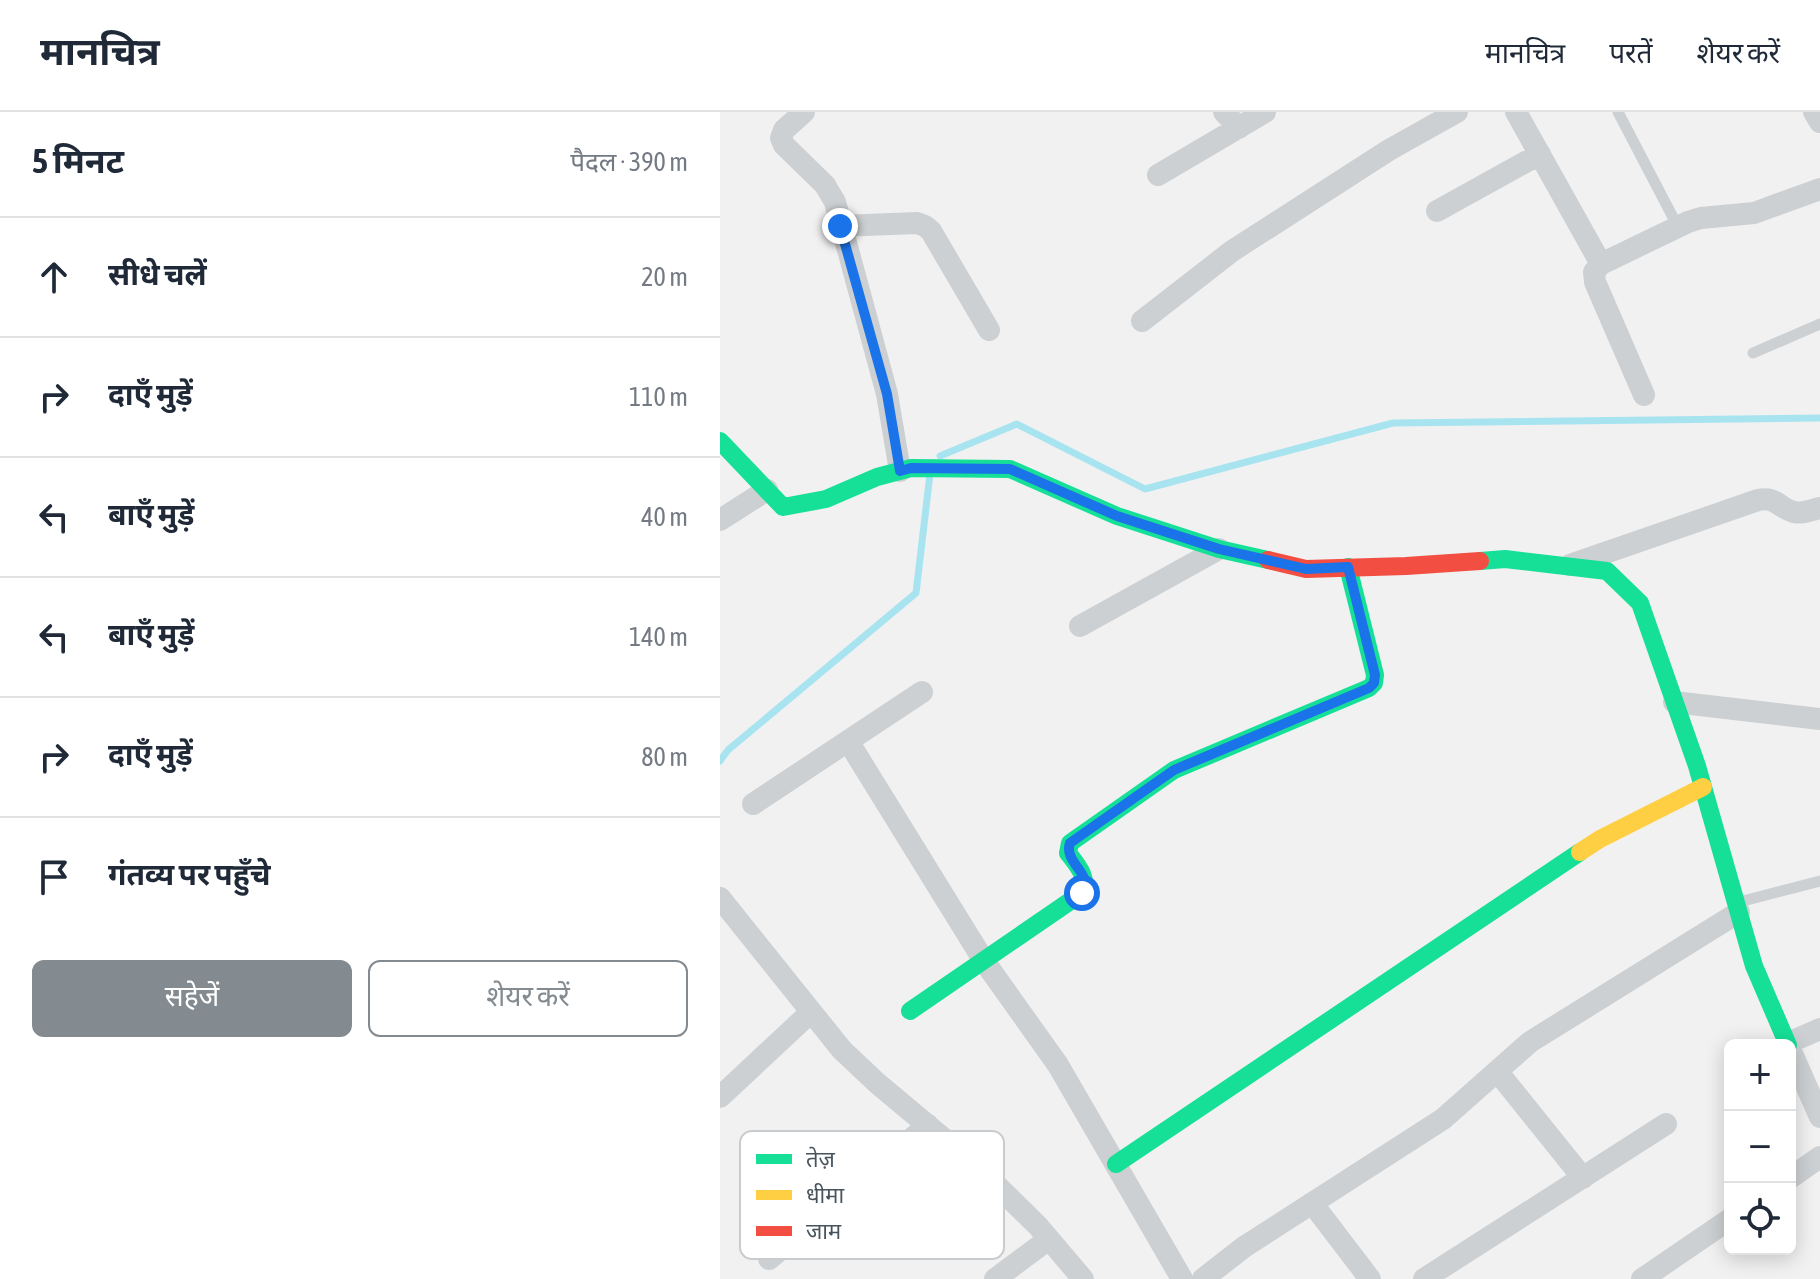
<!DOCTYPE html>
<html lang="hi">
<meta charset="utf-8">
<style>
body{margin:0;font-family:"Asap Condensed","Noto Sans Devanagari",sans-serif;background:#f6f6f7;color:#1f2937}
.controls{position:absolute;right:24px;bottom:24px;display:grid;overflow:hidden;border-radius:12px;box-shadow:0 4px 20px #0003}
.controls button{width:72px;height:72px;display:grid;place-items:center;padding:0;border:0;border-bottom:2px solid #e0e1e3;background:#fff;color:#1f2937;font:40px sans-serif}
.stop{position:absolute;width:24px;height:24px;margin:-18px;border:6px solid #1a73e8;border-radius:50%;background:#fff}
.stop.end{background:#1a73e8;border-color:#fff;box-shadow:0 2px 8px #0008}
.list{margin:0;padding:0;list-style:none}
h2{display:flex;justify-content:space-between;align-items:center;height:104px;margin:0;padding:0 32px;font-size:34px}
h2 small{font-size:26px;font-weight:400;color:#747a83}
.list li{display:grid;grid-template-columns:52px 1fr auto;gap:24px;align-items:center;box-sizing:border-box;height:120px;padding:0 32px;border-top:2px solid #e0e1e3}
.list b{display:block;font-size:30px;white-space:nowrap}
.list em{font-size:26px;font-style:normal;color:#747a83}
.actions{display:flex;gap:16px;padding:24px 32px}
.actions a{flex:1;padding:18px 0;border:2px solid #838b91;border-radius:12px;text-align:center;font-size:28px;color:#838b91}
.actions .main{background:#838b91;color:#fff}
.icon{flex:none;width:44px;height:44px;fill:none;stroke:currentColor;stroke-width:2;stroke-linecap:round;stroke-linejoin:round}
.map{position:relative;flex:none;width:1100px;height:1167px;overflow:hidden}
header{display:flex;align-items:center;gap:48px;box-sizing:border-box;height:112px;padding:0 40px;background:#fff;border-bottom:2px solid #e0e1e3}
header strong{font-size:38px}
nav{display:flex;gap:44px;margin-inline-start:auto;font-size:28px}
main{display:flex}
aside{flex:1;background:#fff}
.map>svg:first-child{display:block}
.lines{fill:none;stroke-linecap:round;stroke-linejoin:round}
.stream{stroke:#a8e4f0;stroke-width:7}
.lane{stroke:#cdd0d2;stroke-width:11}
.street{stroke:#cdd0d2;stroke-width:22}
.fast{stroke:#16e098;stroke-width:18}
.slow{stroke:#ffcf43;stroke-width:18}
.jam{stroke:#f24e42;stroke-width:18}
.route{stroke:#1a73e8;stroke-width:10}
.key{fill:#fff;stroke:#c8cccf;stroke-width:2}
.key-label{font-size:22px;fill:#47545e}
</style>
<header>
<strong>मानचित्र</strong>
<nav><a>मानचित्र</a><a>परतें</a><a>शेयर करें</a></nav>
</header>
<main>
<aside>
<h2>5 मिनट<small>पैदल · 390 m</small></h2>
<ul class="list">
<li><svg class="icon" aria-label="ahead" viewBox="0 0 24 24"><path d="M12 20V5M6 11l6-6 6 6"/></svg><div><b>सीधे चलें</b></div><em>20 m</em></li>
<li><svg class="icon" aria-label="right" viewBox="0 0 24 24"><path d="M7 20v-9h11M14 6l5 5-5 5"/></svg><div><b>दाएँ मुड़ें</b></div><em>110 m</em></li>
<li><svg class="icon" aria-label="left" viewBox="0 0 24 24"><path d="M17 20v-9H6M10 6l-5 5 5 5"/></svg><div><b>बाएँ मुड़ें</b></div><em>40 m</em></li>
<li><svg class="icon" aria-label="left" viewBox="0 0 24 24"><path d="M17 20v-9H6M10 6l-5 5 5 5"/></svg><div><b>बाएँ मुड़ें</b></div><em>140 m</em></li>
<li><svg class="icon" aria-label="right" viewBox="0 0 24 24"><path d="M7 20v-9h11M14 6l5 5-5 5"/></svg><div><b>दाएँ मुड़ें</b></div><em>80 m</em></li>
<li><svg class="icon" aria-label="arrive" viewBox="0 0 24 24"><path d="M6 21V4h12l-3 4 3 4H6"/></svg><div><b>गंतव्य पर पहुँचे</b></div></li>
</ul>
<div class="actions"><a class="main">सहेजें</a><a>शेयर करें</a></div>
</aside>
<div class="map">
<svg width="1100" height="1167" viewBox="0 0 1100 1167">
<rect width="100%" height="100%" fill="#f2f1f1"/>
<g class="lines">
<path class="stream" d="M220,344L297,312L425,377L673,311L1100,306
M0,649L8,638L196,481L210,362"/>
<path class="lane" d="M898,0L958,115
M1033,241L1100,212
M1019,790L1100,769"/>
<path class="street" d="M84,0L64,18L61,26L64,33L105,73L115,90L167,282L180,359
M504,0L519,16
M796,0L881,152
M1094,0L1100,10
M438,63L545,0
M717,99L820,42
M120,114L197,111L205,114L211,119L269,218
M422,209L512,139L669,38L737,0
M924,283L875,170L874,160L881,152L968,110L981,106L1034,101L1100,77
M0,408L47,378
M850,453L1038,388C1056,384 1059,396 1074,400C1082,402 1092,398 1100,396
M360,514L499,437
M954,590L1100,607
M128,629L264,849L338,953L462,1167
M33,692L202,580
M0,786L122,938L157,971L261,1058L318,1114L363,1167
M1068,931L1100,917
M1070,937L1100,1005
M777,959L863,1066
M0,985L91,900
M1070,1066L1100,1045
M592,1091L650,1167
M49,1147L208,1013
M275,1167L329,1127
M483,1167L524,1135L723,1007L810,930L1019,800
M704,1167L946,1012
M922,1167L1010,1107"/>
<path class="fast" d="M0,329L63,395L106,387L157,365L191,356L290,357L397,404L499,437L548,448
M760,449L785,447L887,459L920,491L977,654L1034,854L1068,933
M190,899L362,781C369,765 357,753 348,741L350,731L454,658L649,576L654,571L655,563L628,455
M396,1052L860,740"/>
<path class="slow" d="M860,740L880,727L983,675"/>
<path class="jam" d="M548,448L586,457L686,454L760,449"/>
</g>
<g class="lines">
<path class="route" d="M120,114L167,282L180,359L191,356L290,357L397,404L499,437L586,457L628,455L655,563L654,571L649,576L454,658L350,731C343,751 375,762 362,781"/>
</g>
<rect x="20" y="1019" width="264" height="128" rx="12" class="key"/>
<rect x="36" y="1042" width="36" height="10" fill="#16e098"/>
<rect x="36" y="1078" width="36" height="10" fill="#ffcf43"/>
<rect x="36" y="1114" width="36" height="10" fill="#f24e42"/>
<g class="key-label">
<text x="86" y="1055">तेज़</text>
<text x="86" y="1091">धीमा</text>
<text x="86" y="1127">जाम</text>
</g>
</svg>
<div class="controls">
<button>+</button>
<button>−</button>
<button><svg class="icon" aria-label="locate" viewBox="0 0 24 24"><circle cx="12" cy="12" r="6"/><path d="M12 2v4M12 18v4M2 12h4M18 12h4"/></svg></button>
</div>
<div class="stop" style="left:362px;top:781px"></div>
<div class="stop end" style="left:120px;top:114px"></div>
</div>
</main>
